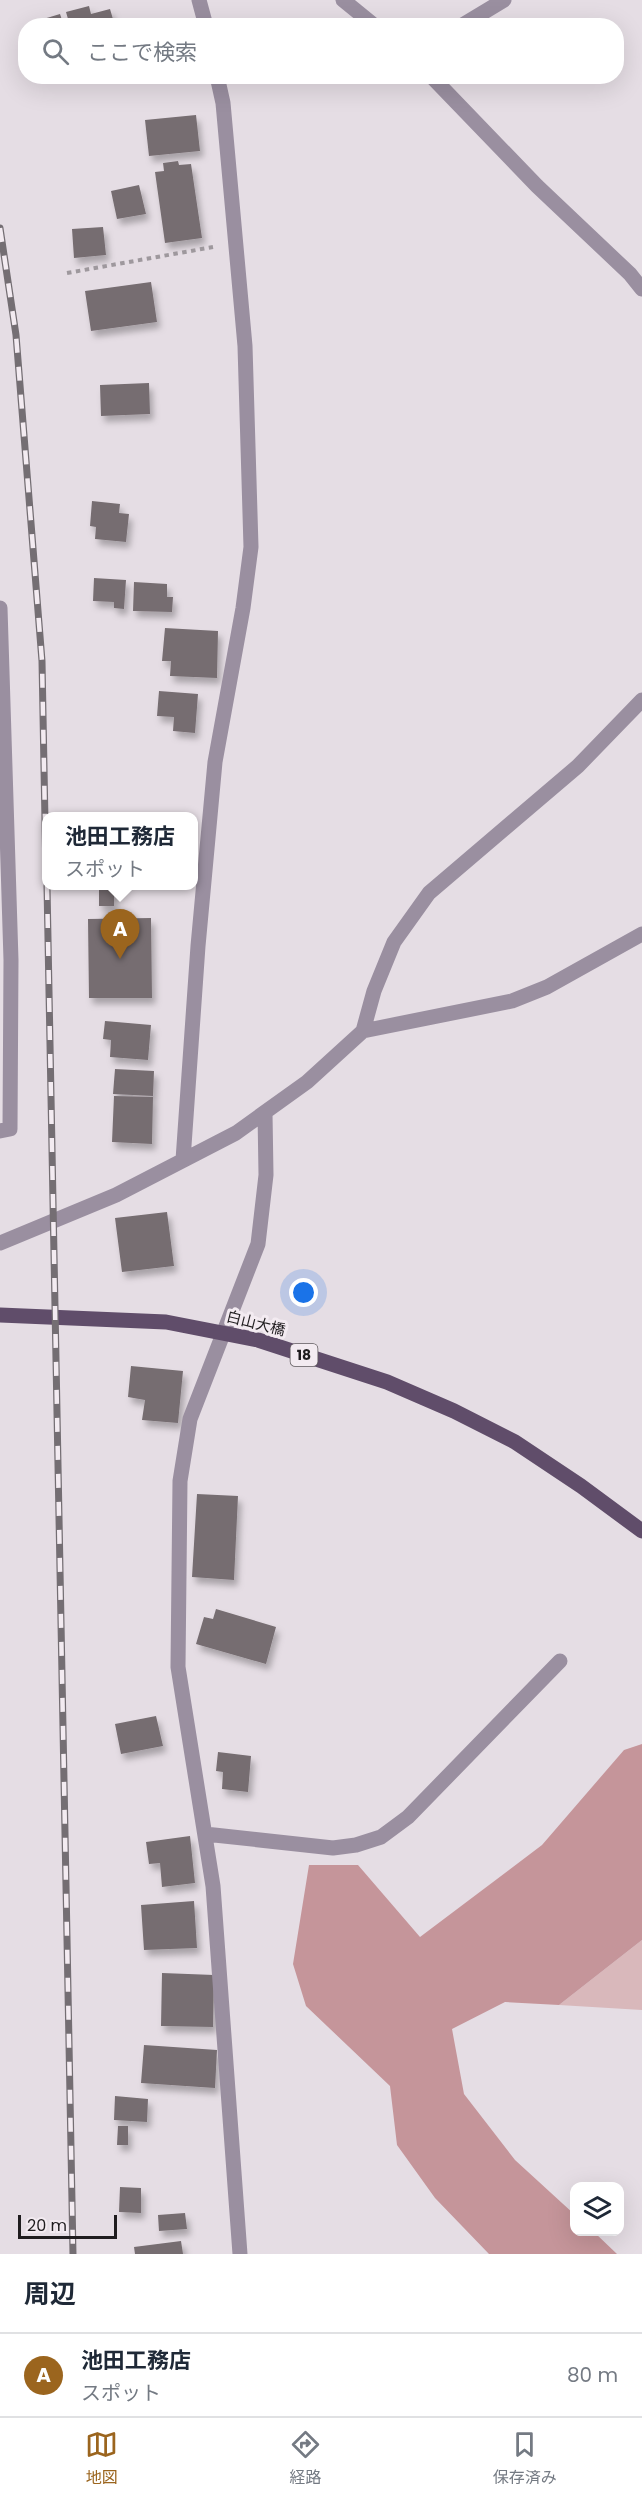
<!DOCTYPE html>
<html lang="ja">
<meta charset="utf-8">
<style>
body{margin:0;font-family:Poppins,"Noto Sans JP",sans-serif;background:#f2f2f3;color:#1f2937}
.controls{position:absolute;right:18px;bottom:18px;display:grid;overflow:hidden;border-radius:12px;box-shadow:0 6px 24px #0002}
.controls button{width:54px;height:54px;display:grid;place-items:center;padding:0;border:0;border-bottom:2px solid #e0e1e3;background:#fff;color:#1f2937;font:30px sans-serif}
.scale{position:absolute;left:18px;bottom:15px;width:99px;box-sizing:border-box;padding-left:6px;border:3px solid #1f1c1e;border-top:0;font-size:16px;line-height:21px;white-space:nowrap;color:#1f1c1e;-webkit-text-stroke:4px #f3ebf1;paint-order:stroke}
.you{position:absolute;left:304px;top:1293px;width:21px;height:21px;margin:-15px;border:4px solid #fff;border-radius:50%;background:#1a73e8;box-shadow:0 0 0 9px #1a73e833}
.badge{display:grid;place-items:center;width:39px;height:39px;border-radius:50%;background:#9b651e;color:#fff;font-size:20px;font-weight:700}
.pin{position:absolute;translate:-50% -50px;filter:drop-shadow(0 2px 3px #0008)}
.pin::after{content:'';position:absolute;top:32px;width:21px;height:18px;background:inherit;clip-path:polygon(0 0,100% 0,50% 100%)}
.popup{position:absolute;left:42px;top:812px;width:156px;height:78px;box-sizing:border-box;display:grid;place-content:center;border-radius:12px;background:#fff;filter:drop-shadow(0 2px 4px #0005);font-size:20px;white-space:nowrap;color:#747a83}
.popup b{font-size:22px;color:#1f2937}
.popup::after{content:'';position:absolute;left:50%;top:100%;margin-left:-12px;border:12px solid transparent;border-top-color:#fff}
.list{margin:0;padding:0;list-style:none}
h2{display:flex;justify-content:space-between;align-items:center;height:78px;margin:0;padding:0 24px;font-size:26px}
h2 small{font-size:20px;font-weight:400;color:#747a83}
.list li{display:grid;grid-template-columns:39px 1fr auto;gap:18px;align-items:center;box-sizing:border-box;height:84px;padding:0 24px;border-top:2px solid #e0e1e3}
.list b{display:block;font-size:22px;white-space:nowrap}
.list p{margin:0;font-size:20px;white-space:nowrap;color:#747a83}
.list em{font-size:20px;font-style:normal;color:#747a83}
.icon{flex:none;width:33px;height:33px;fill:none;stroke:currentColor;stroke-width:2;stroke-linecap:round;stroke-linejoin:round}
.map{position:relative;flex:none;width:642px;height:2254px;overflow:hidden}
.search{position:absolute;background:#fff;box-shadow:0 6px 24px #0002;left:18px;right:18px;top:18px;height:66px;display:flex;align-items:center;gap:15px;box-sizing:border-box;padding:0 21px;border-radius:24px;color:#747a83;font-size:22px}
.sheet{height:162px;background:#fff}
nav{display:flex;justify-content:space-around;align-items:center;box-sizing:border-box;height:84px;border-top:2px solid #e0e1e3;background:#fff;font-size:16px;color:#747a83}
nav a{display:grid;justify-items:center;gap:3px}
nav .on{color:#9b651e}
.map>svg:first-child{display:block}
.green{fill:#d9b8bb}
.forest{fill:#c5959a}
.building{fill:#766d71;filter:url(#shadow)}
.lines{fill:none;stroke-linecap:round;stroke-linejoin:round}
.path{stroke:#9e989d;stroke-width:4;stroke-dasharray:4.5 4.5;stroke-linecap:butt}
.street{stroke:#9a8fa0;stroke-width:15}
.primary{stroke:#604d6a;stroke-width:15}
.rail-casing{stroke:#746e73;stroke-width:7}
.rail{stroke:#f3ebf1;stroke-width:4.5;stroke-dasharray:14;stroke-linecap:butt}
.labels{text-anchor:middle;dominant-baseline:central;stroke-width:6;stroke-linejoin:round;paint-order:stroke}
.shield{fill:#f3ebf1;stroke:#5f5a5d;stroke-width:1.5}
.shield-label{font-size:14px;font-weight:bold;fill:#1f1c1e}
.street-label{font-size:15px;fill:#1f1c1e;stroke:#f3ebf1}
</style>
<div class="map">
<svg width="642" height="2254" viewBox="0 0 642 2254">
<defs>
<filter id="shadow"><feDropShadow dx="3.5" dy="6" stdDeviation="3" flood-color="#0004"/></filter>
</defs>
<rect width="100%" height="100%" fill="#e5dde4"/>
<path class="green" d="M642,1940V2010L559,2005Z"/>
<path class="forest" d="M642,1744V1940L559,2005L505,2002L452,2029L464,2094L515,2160L574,2214V2232H594L617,2254H489L435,2198L397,2145L390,2086L306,2006L293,1964L309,1865H358L420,1937L542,1845L624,1750Z"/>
<path class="building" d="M89,6L91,14L110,9L115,26H70L66,12Z
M60,14L64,26H31L30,23Z
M196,115L200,151L149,156L145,120Z
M178,161L179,165L191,164L202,238L165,243L155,172L164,171L163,163Z
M139,185L146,214L117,219L111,191Z
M103,227L106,255L74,258L72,229Z
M151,282L157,322L91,331L85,291Z
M149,383L150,414L101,416L100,385Z
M92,501L120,504L119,513L129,514L126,542L95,539L96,527L90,526Z
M94,578L126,580L124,609L114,608V602L93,601Z
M134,582L167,584V597H173L172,612L133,611Z
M165,628L218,631L217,678L170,676L171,661H162Z
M159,691L198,694L195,733L173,731L174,717L157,716Z
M99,886H114V906H99Z
M151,918L152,998H89L88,919Z
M105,1021L151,1025L148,1060L110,1057L111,1040L103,1039Z
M115,1069L154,1071L153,1096L113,1094Z
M114,1096L153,1097L152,1144L112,1142Z
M167,1212L174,1266L122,1272L115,1218Z
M131,1366L183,1371L178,1423L142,1420L145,1400L128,1397Z
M197,1494L238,1496L234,1580L192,1577Z
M216,1609L276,1627L266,1664L196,1644L204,1617L213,1619Z
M156,1716L163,1746L121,1754L115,1724Z
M218,1752L251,1756L248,1792L222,1789L223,1772L216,1771Z
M190,1836L195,1883L162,1887L160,1863L149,1864L146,1842Z
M194,1901L197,1948L144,1950L141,1905Z
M162,1973L214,1975L213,2027L161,2026Z
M144,2045L217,2050L215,2088L141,2083Z
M115,2096L148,2099L147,2122L114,2120Z
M118,2126H128V2145H117Z
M120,2187L141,2188V2213L119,2212Z
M185,2213L187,2229L159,2231L158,2215Z
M181,2241L183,2254H135L134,2247Z"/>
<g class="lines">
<path class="path" d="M67,273L213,247"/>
<path class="street" d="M199,0L206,26
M343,0L375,26
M461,26L504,0
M431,76L537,186L630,274L642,289
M0,608L11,960L10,1129L0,1131
M363,1031L374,991L394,942L429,893L578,766L642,700
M183,1160L198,946L215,762L243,608L251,547L245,346L223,103L217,76
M0,1243L116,1195L236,1133L307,1082L363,1031L512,1001L547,987L642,934
M205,1834L333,1848L356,1845L381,1837L408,1817L560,1661
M240,2254L213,1886L178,1667L180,1481L190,1419L258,1244L266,1175L265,1113"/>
<path class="primary" d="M0,1315L166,1322L258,1340L387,1382L454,1411L515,1442L581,1486L642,1531"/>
<g class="rail-casing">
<path id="rail" d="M0,228L16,335L42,661L46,875
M47,886L73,2254"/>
</g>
<use href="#rail" class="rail"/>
</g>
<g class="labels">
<rect class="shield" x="290.5" y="1344" width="27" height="22" rx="4.5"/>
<g class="shield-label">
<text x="304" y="1355">18</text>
</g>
<g class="street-label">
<text transform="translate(256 1323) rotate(14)">白山大橋</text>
</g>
</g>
</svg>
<div class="controls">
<button><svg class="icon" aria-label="layers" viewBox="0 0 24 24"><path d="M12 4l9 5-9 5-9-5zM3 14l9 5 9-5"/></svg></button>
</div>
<div class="scale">20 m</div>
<div class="you"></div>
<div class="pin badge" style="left:120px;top:959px">A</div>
<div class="popup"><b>池田工務店</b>スポット</div>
<div class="search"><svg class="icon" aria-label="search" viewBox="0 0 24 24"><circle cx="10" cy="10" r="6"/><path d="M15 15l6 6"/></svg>ここで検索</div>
</div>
<section class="sheet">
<h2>周辺<small></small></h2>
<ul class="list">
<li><span class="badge">A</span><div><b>池田工務店</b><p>スポット</p></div><em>80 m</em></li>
</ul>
</section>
<nav>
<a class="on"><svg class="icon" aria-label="map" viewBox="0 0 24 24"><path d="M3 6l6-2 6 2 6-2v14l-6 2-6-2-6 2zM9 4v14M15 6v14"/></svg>地図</a>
<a><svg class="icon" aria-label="directions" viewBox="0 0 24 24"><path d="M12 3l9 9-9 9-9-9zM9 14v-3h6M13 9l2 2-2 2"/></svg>経路</a>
<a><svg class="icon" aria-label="saved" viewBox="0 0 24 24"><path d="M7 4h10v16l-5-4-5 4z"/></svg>保存済み</a>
</nav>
